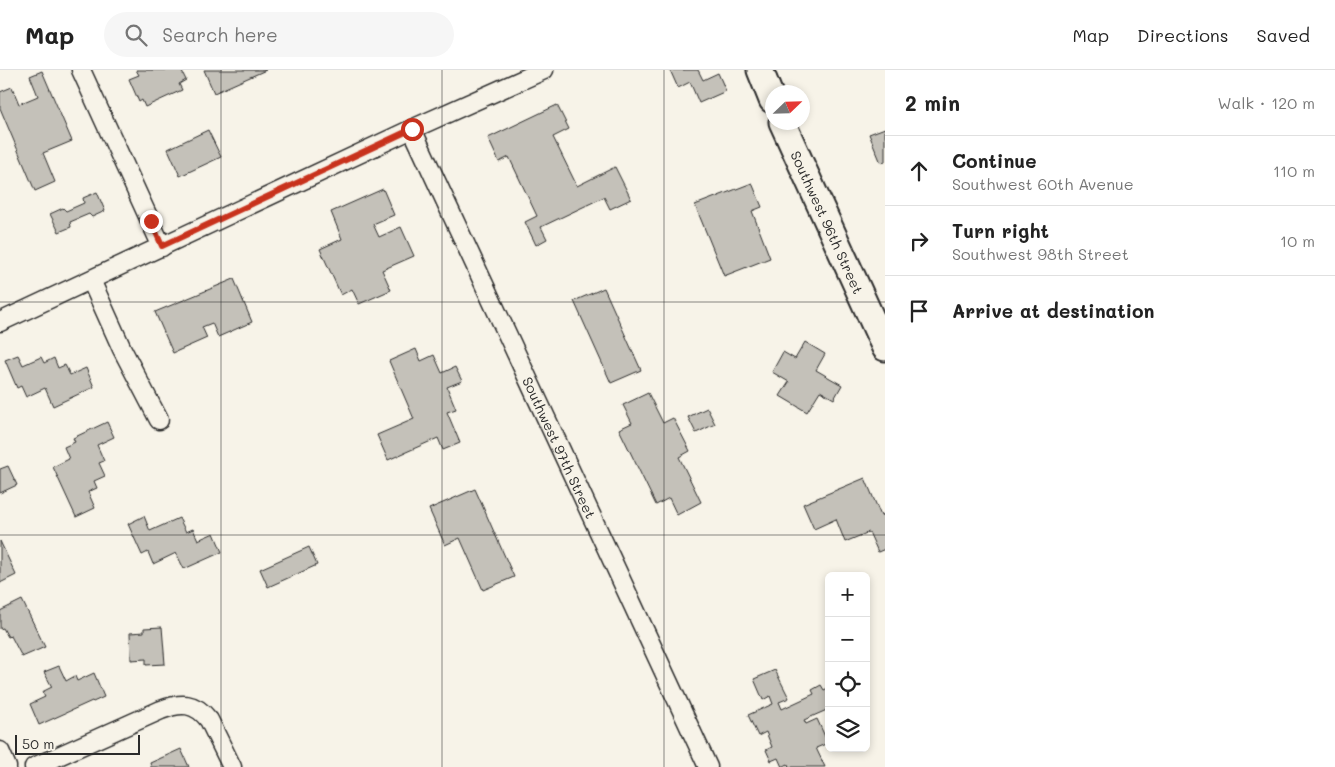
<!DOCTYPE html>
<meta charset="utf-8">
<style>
body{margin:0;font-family:Mali,sans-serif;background:#f6f6f6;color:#222}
.controls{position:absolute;right:15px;bottom:15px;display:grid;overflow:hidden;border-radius:8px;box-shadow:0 2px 8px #0003}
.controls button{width:45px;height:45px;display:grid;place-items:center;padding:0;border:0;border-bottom:1px solid #e0e0e0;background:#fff;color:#222;font:25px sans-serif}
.compass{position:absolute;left:765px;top:15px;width:45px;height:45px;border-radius:50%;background:#fff;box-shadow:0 2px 8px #0003;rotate:67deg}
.scale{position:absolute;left:15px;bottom:12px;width:125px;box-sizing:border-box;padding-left:5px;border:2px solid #2b2b2b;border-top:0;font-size:14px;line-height:18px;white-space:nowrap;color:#2b2b2b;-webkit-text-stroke:4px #f7f3e8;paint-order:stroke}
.stop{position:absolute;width:15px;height:15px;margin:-11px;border:4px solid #c8321e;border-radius:50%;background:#fff}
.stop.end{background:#c8321e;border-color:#fff;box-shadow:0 1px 5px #0008}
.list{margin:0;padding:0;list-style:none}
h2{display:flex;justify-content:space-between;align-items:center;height:65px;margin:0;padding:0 20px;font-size:21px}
h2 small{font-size:16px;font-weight:400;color:#767676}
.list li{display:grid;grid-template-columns:32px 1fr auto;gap:15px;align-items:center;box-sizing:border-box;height:70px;padding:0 20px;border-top:1px solid #e0e0e0}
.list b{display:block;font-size:19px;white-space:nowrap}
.list p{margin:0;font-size:16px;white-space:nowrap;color:#767676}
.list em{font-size:16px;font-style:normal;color:#767676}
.icon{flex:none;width:28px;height:28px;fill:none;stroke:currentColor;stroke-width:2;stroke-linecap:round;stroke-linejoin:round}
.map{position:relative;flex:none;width:885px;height:697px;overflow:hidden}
header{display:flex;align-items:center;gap:30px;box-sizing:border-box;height:70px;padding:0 25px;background:#fff;border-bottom:1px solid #e0e0e0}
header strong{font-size:24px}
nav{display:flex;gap:28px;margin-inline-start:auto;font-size:18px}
.search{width:350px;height:45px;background:#f6f6f6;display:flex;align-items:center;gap:12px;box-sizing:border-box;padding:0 18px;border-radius:28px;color:#767676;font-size:19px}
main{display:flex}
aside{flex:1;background:#fff}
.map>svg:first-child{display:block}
.building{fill:#c4c1b9;stroke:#2b2b2b}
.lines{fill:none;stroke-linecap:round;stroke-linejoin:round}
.street-casing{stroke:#2b2b2b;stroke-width:21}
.secondary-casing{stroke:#2b2b2b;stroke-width:29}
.street{stroke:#f7f3e8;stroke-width:18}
.secondary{stroke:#f7f3e8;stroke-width:25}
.route{stroke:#c8321e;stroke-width:6}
.grid{fill:none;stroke:#2b2b2b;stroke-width:1;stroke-opacity:0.55}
.labels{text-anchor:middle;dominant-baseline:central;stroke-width:5;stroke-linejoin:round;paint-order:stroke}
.street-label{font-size:14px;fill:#2b2b2b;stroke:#f7f3e8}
</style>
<header>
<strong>Map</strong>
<div class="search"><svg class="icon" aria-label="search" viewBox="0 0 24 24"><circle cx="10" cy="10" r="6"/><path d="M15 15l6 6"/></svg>Search here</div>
<nav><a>Map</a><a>Directions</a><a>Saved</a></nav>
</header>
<main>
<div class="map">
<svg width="885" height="697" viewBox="0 0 885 697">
<rect width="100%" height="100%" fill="#f7f3e8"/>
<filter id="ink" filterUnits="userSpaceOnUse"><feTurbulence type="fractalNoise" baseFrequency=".02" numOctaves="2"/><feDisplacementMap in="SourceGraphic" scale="10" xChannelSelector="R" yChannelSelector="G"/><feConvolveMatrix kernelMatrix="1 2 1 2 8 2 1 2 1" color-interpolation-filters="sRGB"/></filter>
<g filter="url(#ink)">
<path class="building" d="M136,0H181L186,10L179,14L182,20L145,37L142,30L139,32L129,9L139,5Z
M204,0H266L214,23Z
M670,0H698L703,10L718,3L726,21L699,33L690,12L678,18Z
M42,1L72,71L43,83L55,112L35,121L0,38V22L12,17L19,34L38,26L30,6Z
M557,35L569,59L553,67L577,116L615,97L631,129L610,139L604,127L541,157L547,169L536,175L525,152L537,146L509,87L499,92L488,68Z
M885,58V92L881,93L869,64Z
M208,60L221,87L180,106L168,79Z
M752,113L762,137L752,141L770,188L724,206L695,135Z
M383,119L394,145L373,154L379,167L401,157L414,186L382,200L391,220L359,234L352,219L341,225L320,179L342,169L331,142Z
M97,122L105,141L92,147L89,144L70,152L71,157L59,162L50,144L63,138L66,141L84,133L83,128Z
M234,209L252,252L218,267L212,253L202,257L207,268L173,283L155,242Z
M604,218L641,300L611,313L574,231Z
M805,272L825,284L816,300L842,315L834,329L820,321L807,342L780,326L789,312L772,302L783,282L795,289Z
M416,279L421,291L434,285L442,303L455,297L462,311L447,317L456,339L447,342L460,373L443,380L438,368L388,390L377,365L414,349L389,291Z
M18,285L23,295L41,287L44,293L54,288L58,298L65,295L70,305L86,298L94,317L53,336L45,318L26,327L21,316L17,318L5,290Z
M648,323L663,353L673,348L690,381L679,387L701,432L677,445L669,428L656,435L619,359L632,353L623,335Z
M707,338L715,354L696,363L688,347Z
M107,352L114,367L97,375L104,391L99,393L105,406L94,411L97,418L88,422L95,438L76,447L53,397L69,389L64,377L75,372L73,368Z
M8,396L17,415L0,423V399Z
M865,408L881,446L885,444V479L878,482L869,462L845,472L836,449L814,459L803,434Z
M475,419L514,507L483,520L460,468L445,475L429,439Z
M144,446L150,461L179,448L186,462L193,459L198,470L214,463L222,482L184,499L176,483L153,494L148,482L142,485L128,454Z
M0,471L16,505L0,513Z
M309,477L317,495L268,517L260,499Z
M22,530L45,577L22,587L11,566L8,567L3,558L0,559V541Z
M162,557L165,594L146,595V589L131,590L130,563L144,562V558Z
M59,596L66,611L75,606L77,611L94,603L104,627L93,632L92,631L39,655L30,634L45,627L42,622L52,617L44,602Z
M775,600L789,628L779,632L782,639L814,624L812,620L821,615L824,620L828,618L829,639L804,650L806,654L817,649L828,673L816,678L825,697H789L788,694L782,697L778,688L771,691L766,680L772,677L766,662L758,666L748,645L773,634L770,626L763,630L754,609Z
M181,679L189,697H151L150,693Z"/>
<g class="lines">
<g class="street-casing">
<g id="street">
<path d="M81,0L162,177"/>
<path id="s1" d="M412,59L708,697"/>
<path d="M91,210L122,279L159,350"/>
<path d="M0,252L412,59L544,0"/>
<path d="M0,681L7,697"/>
<path d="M34,697L161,640C181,632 195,632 209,650L232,697"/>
</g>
</g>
<g class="secondary-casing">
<g id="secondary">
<path d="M760,0L772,30"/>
<path id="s2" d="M782,52L885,278"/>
</g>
</g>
<use href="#street" class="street"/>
<use href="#secondary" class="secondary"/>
</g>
</g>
<g class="lines" filter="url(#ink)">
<path class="route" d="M151,151L162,176L412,59"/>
</g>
<path class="grid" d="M221,0V697M442,0V697M664,0V697M0,232H885M0,465H885"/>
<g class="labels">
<g class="street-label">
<text stroke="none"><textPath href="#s2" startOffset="110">Southwest 96th Street</textPath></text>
<text stroke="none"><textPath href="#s1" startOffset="351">Southwest 97th Street</textPath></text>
</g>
</g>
</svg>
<div class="controls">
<button>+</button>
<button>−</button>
<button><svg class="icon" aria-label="locate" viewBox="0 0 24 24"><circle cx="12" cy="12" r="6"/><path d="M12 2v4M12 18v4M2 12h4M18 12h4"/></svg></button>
<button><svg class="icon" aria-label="layers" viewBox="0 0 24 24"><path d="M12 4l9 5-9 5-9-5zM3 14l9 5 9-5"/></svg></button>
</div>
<svg class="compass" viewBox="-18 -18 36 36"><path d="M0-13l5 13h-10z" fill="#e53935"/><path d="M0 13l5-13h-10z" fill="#767676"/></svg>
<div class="scale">50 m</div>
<div class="stop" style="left:412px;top:59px"></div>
<div class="stop end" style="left:151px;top:151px"></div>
</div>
<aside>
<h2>2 min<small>Walk · 120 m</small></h2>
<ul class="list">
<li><svg class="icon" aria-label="ahead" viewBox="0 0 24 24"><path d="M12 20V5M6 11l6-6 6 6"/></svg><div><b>Continue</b><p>Southwest 60th Avenue</p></div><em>110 m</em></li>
<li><svg class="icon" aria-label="right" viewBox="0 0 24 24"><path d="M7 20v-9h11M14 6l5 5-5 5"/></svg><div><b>Turn right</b><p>Southwest 98th Street</p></div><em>10 m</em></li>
<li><svg class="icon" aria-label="arrive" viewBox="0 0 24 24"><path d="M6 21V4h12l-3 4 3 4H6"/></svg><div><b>Arrive at destination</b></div></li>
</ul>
</aside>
</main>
